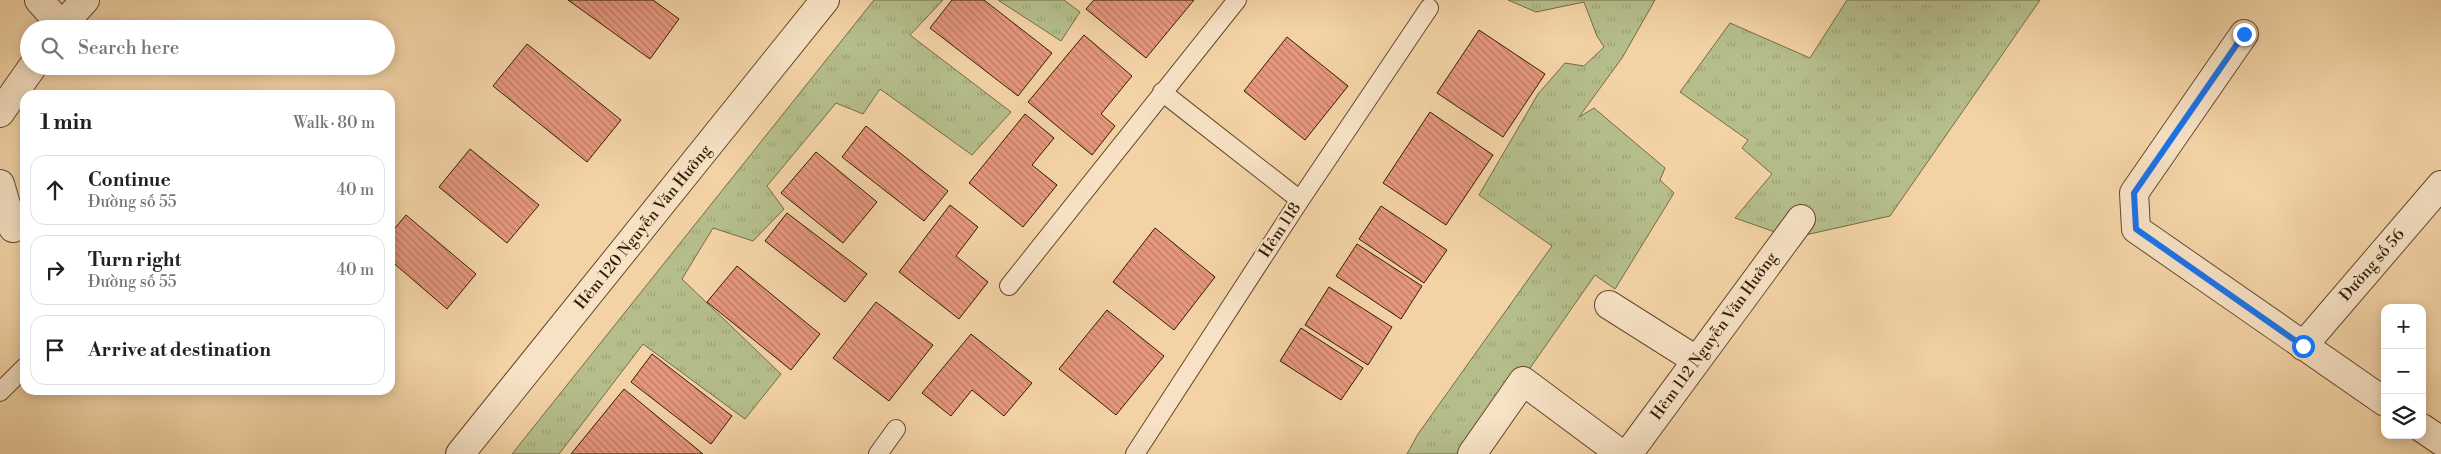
<!DOCTYPE html>
<meta charset="utf-8">
<style>
body{margin:0;font-family:"Libre Bodoni",serif;background:#f6f6f6;color:#202124}
.controls{position:absolute;right:15px;bottom:15px;display:grid;overflow:hidden;border-radius:10px;box-shadow:0 2px 12px #0003}
.controls button{width:45px;height:45px;display:grid;place-items:center;padding:0;border:0;border-bottom:1px solid #e0e0e0;background:#fff;color:#202124;font:25px sans-serif}
.stop{position:absolute;width:15px;height:15px;margin:-11px;border:4px solid #1a73e8;border-radius:50%;background:#fff}
.stop.end{background:#1a73e8;border-color:#fff;box-shadow:0 1px 5px #0008}
.list{margin:0;padding:0;list-style:none}
h2{display:flex;justify-content:space-between;align-items:center;height:65px;margin:0;padding:0 20px;font-size:21px}
h2 small{font-size:16px;font-weight:400;color:#757577}
.list li{display:grid;grid-template-columns:32px 1fr auto;gap:15px;align-items:center;box-sizing:border-box;height:70px;margin:0 10px 10px;padding:0 10px;border:1px solid #e0e0e0;border-radius:15px}
.list b{display:block;font-size:19px;white-space:nowrap}
.list p{margin:0;font-size:16px;white-space:nowrap;color:#757577}
.list em{font-size:16px;font-style:normal;color:#757577}
.icon{flex:none;width:28px;height:28px;fill:none;stroke:currentColor;stroke-width:2;stroke-linecap:round;stroke-linejoin:round}
.map{position:relative;flex:none;width:2441px;height:454px;overflow:hidden}
.search{position:absolute;background:#fff;box-shadow:0 2px 12px #0003;left:20px;top:20px;width:375px;height:55px;display:flex;align-items:center;gap:12px;box-sizing:border-box;padding:0 18px;border-radius:28px;color:#757577;font-size:19px}
.panel{position:absolute;background:#fff;box-shadow:0 2px 12px #0003;left:20px;top:90px;width:375px;height:305px;border-radius:15px}
.map>svg:first-child{display:block}
.grass{fill:url(#grass-tufts);stroke:#746c46}
.building{fill:url(#building-back-hatch);stroke:#341b02}
.lines{fill:none;stroke-linecap:round;stroke-linejoin:round}
.service-casing{stroke:#64492b;stroke-width:20}
.minor-casing{stroke:#64492b;stroke-width:30}
.service{stroke:#f7e2c5;stroke-width:18}
.minor{stroke:#f7e2c5;stroke-width:28}
.route{stroke:#1a73e8;stroke-width:6}
.labels{text-anchor:middle;dominant-baseline:central;stroke-width:4.5;stroke-linejoin:round;paint-order:stroke}
.street-label{font-size:16px;fill:#341b02;stroke:#f7e2c5}
</style>
<div class="map">
<svg width="2441" height="454" viewBox="0 0 2441 454">
<defs>
<pattern id="grass-tufts" width="24" height="20" patternUnits="userSpaceOnUse" patternTransform="scale(1.25)"><rect width="24" height="20" fill="#b5be8b"/><path d="M3 7l-1-3M5 7V3M7 7l1-3M15 17l-1-3M17 17v-4M19 17l1-3" fill="none" stroke="#9ca376"/></pattern>
<pattern id="building-back-hatch" width="6" height="6" patternUnits="userSpaceOnUse" patternTransform="scale(1.25)"><rect width="6" height="6" fill="#e6977e"/><path d="M-1 5l2 2M0 0l6 6M5-1l2 2" fill="none" stroke="#bb7a65"/></pattern>
</defs>
<rect width="100%" height="100%" fill="#f3d3a6"/>
<filter id="stains"><feTurbulence type="fractalNoise" baseFrequency=".004" numOctaves="4"/><feColorMatrix values="0 0 0 0 .2 0 0 0 0 .09 0 0 0 0 .02 0 0 0 .5 -.17"/></filter>
<radialGradient id="worn" r=".72"><stop offset=".6" stop-color="#630" stop-opacity="0"/><stop offset="1" stop-color="#630" stop-opacity=".3"/></radialGradient>
<path class="grass" d="M874,0H943L910,35L1011,112L972,155L880,89L863,114L836,103L767,186L784,209L753,241L713,228L682,279L781,374L745,419L643,344L559,454H512Z
M998,0H1064L1080,12L1061,41Z
M1508,0H1655L1622,58L1579,117L1594,108L1665,168L1660,180L1674,193L1615,289L1595,275L1470,454H1407L1418,434L1552,246L1479,195L1538,94L1565,63L1584,66L1604,47L1597,36L1584,2L1536,12Z
M1847,0H2040L1890,216L1792,238L1735,218L1772,174L1742,148L1748,140L1680,92L1730,23L1810,58Z"/>
<path class="building" d="M568,0H653L679,19L650,59Z
M952,0H984L1052,53L1018,96L930,28Z
M1094,0H1194L1146,58L1086,9Z
M1479,30L1545,74L1503,137L1437,93Z
M1084,35L1132,76L1101,114L1115,126L1092,155L1028,102Z
M1287,37L1348,86L1305,140L1244,91Z
M527,44L621,120L587,162L493,86Z
M1430,112L1493,155L1446,225L1383,183Z
M1025,114L1054,138L1032,165L1057,185L1023,227L969,183Z
M866,126L948,191L924,221L842,157Z
M470,149L539,205L507,243L439,187Z
M816,152L877,202L843,243L781,193Z
M950,205L978,227L956,256L988,282L959,319L899,272Z
M1381,206L1447,250L1424,283L1359,239Z
M787,213L867,274L845,302L765,241Z
M406,215L476,274L447,309L390,260V234Z
M1155,228L1215,277L1174,330L1113,282Z
M1357,244L1422,286L1401,319L1336,276Z
M737,266L820,334L791,370L707,302Z
M1329,287L1392,327L1368,365L1305,325Z
M876,302L933,345L889,401L833,358Z
M1107,310L1164,356L1116,415L1059,369Z
M1301,328L1363,368L1341,400L1280,361Z
M971,334L1032,383L1004,416L972,390L951,416L922,393Z
M652,354L732,416L711,444L631,382Z
M624,389L703,454H571Z"/>
<g class="lines">
<g class="service-casing">
<path id="service" d="M1162,92L1300,200
M1009,286L1237,0
M0,392L25,367
M878,454L896,429
M1135,454L1300,200L1429,8"/>
</g>
<g class="minor-casing">
<path id="minor" d="M39,0L61,25
M59,29L85,0
M2244,34L2134,193L2136,229L2385,402
M0,113L33,66
M0,184L13,228
M1609,305L1696,360
M2303,346L2441,185
M2422,428L2441,441
M460,454L825,0
M1472,454L1523,381L1621,454
M1628,454L1801,219"/>
</g>
<use href="#service" class="service"/>
<use href="#minor" class="minor"/>
</g>
<g class="lines">
<path class="route" d="M2244,34L2134,193L2136,229L2303,346"/>
</g>
<g class="labels">
<g class="street-label">
<text transform="translate(643 227) rotate(-51)">Hẻm 120 Nguyễn Văn Hưởng</text>
<text transform="translate(1280 230) rotate(-57)">Hẻm 118</text>
<text transform="translate(2372 265) rotate(-49)">Đường số 56</text>
<text transform="translate(1714 336) rotate(-54)">Hẻm 112 Nguyễn Văn Hưởng</text>
</g>
</g>
<rect width="100%" height="100%" filter="url(#stains)"/>
<rect width="100%" height="100%" fill="url(#worn)"/>
</svg>
<div class="controls">
<button>+</button>
<button>−</button>
<button><svg class="icon" aria-label="layers" viewBox="0 0 24 24"><path d="M12 4l9 5-9 5-9-5zM3 14l9 5 9-5"/></svg></button>
</div>
<div class="stop" style="left:2303px;top:346px"></div>
<div class="stop end" style="left:2244px;top:34px"></div>
<div class="search"><svg class="icon" aria-label="search" viewBox="0 0 24 24"><circle cx="10" cy="10" r="6"/><path d="M15 15l6 6"/></svg>Search here</div>
<section class="panel">
<h2>1 min<small>Walk · 80 m</small></h2>
<ul class="list">
<li><svg class="icon" aria-label="ahead" viewBox="0 0 24 24"><path d="M12 20V5M6 11l6-6 6 6"/></svg><div><b>Continue</b><p>Đường số 55</p></div><em>40 m</em></li>
<li><svg class="icon" aria-label="right" viewBox="0 0 24 24"><path d="M7 20v-9h11M14 6l5 5-5 5"/></svg><div><b>Turn right</b><p>Đường số 55</p></div><em>40 m</em></li>
<li><svg class="icon" aria-label="arrive" viewBox="0 0 24 24"><path d="M6 21V4h12l-3 4 3 4H6"/></svg><div><b>Arrive at destination</b></div></li>
</ul>
</section>
</div>
